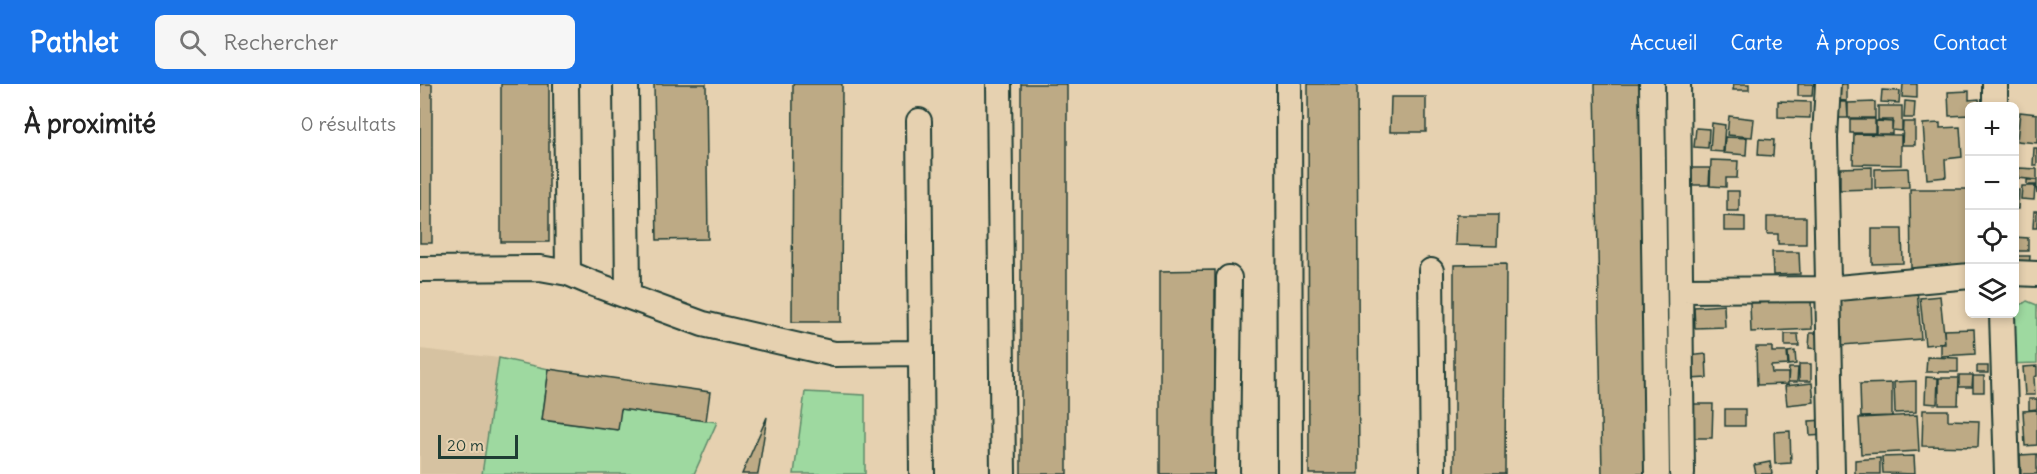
<!DOCTYPE html>
<html lang="fr">
<meta charset="utf-8">
<style>
body{margin:0;font-family:Delius,sans-serif;background:#f6f6f6;color:#222}
.controls{position:absolute;right:18px;top:18px;display:grid;overflow:hidden;border-radius:9px;box-shadow:0 3px 9px #0003}
.controls button{width:54px;height:54px;display:grid;place-items:center;padding:0;border:0;border-bottom:2px solid #e0e0e0;background:#fff;color:#222;font:30px sans-serif}
.scale{position:absolute;left:18px;bottom:15px;width:80px;box-sizing:border-box;padding-left:6px;border:3px solid #1f3d34;border-top:0;font-size:16px;line-height:21px;white-space:nowrap;color:#1f3d34;-webkit-text-stroke:4px #e6d1b0;paint-order:stroke}
.list{margin:0;padding:0;list-style:none}
h2{display:flex;justify-content:space-between;align-items:center;height:78px;margin:0;padding:0 24px;font-size:26px}
h2 small{font-size:20px;font-weight:400;color:#767676}
.icon{flex:none;width:33px;height:33px;fill:none;stroke:currentColor;stroke-width:2;stroke-linecap:round;stroke-linejoin:round}
.map{position:relative;flex:none;width:1617px;height:390px;overflow:hidden}
header{display:flex;align-items:center;gap:36px;box-sizing:border-box;height:84px;padding:0 30px;background:#1a73e8;color:#fff}
header strong{font-size:28px}
nav{display:flex;gap:33px;margin-inline-start:auto;font-size:21px}
.search{width:420px;height:54px;background:#f6f6f6;display:flex;align-items:center;gap:15px;box-sizing:border-box;padding:0 21px;border-radius:9px;color:#767676;font-size:22px}
main{display:flex}
aside{flex:1;background:#fff}
.map>svg:first-child{display:block}
.built{fill:#d6c2a1}
.green{fill:#9ed9a0;stroke:#5e8b6a;stroke-width:1.5}
.building{fill:#bdaa85;stroke:#1f3d34;stroke-width:1.5}
.lines{fill:none;stroke-linecap:round;stroke-linejoin:round}
.minor-casing{stroke:#1f3d34;stroke-width:28}
.minor{stroke:#e6d1b0;stroke-width:24}
</style>
<header>
<strong>Pathlet</strong>
<div class="search"><svg class="icon" aria-label="search" viewBox="0 0 24 24"><circle cx="10" cy="10" r="6"/><path d="M15 15l6 6"/></svg>Rechercher</div>
<nav><a>Accueil</a><a>Carte</a><a>À propos</a><a>Contact</a></nav>
</header>
<main>
<aside>
<h2>À proximité<small>0 résultats</small></h2>
<ul class="list">
</ul>
</aside>
<div class="map">
<svg width="1617" height="390" viewBox="0 0 1617 390">
<rect width="100%" height="100%" fill="#e6d1b0"/>
<filter id="ink" filterUnits="userSpaceOnUse"><feTurbulence type="fractalNoise" baseFrequency=".0167" numOctaves="2"/><feDisplacementMap in="SourceGraphic" scale="12" xChannelSelector="R" yChannelSelector="G"/><feConvolveMatrix kernelMatrix="1 2 1 2 8 2 1 2 1" color-interpolation-filters="sRGB"/></filter>
<g filter="url(#ink)">
<path class="built" d="M0,265L79,274L61,390H0Z"/>
<path class="green" d="M1607,217L1617,221V279L1586,280L1587,230H1594L1595,225Z
M79,274L129,285L122,336L197,346L201,325L297,338L274,390H62Z
M385,308L445,311V390H374Z"/>
<path class="building" d="M0,0H12V159H0Z
M81,0H129V158H81Z
M234,0H286L288,155L237,156Z
M373,0H422L421,238H372Z
M601,0H647V390H601Z
M888,0H937L939,390H889Z
M1175,0H1223L1231,390H1182Z
M1314,0H1329V6H1313Z
M1378,0H1393L1392,12H1378Z
M1412,0H1427V17L1412,16Z
M1483,0H1497V14L1482,13Z
M1462,6L1480,7L1479,19L1461,18Z
M1549,7V16L1559,15L1560,22H1550V31L1529,32L1528,8Z
M971,13H1006V48H970Z
M1358,17L1390,18V34L1358,33Z
M1485,17L1495,18L1494,34H1484Z
M1415,18H1427L1428,34H1415Z
M1455,18V34H1428V19Z
M1458,22H1482V47L1472,46L1473,36H1458Z
M1600,28L1617,30V59L1597,57Z
M1309,32L1334,35L1332,53L1307,51Z
M1430,35H1455V49H1430Z
M1456,37L1472,38V50H1456Z
M1483,38H1495V61H1482Z
M1292,39L1305,41L1303,68L1290,67Z
M1520,39V44L1540,43L1542,73L1525,75L1526,93L1507,95L1503,40Z
M1276,44L1289,45L1288,64L1274,63Z
M1434,50L1481,51V81L1433,80Z
M1305,53L1327,54L1326,71L1304,69Z
M1339,55L1354,56L1353,72L1338,71Z
M1614,64H1617V81H1613Z
M1291,76L1318,77L1317,94H1306V103L1290,102Z
M1452,83V105L1420,106V84Z
M1270,84H1290L1289,101H1270Z
M1488,84L1489,103L1455,104V85Z
M1599,84L1617,85V96L1598,94Z
M1607,96H1617V110L1616,101H1607Z
M1602,102H1615L1614,116L1601,115Z
M1490,105H1550V182L1491,185Z
M1594,106H1599L1598,125H1594Z
M1307,107H1319V127H1307Z
M1614,127H1617V144H1613Z
M1036,131H1078L1077,162L1035,161Z
M1304,132L1325,133V147H1304Z
M1347,133H1386V160H1358V150H1347Z
M1452,145H1482L1483,179L1452,180Z
M1594,153L1608,154V167H1594Z
M1352,168H1379L1380,190L1353,191Z
M1594,172H1610L1609,183H1594Z
M1086,180L1085,390H1034V181Z
M795,186V390H740V187Z
M1497,204L1501,255L1422,261L1418,210Z
M1520,212L1525,259L1505,261L1500,214Z
M1391,216L1392,245L1331,248L1330,219Z
M1304,221L1305,243L1275,244L1274,223Z
M1554,245L1555,270L1521,272V260H1525L1524,246Z
M1390,249H1401L1400,265L1389,264Z
M1365,250H1378L1379,262H1365Z
M1336,263H1352V268H1367L1368,281L1351,282L1352,289H1368V300L1337,301Z
M1375,267L1376,280L1369,281L1368,268Z
M1286,270L1287,294L1269,295L1268,272Z
M1507,273L1538,274V288H1506Z
M1379,280H1391V297H1379Z
M1557,282H1568V289H1557Z
M1617,282V292L1614,293L1615,311H1605L1603,283Z
M1369,284H1378L1377,298H1368Z
M129,285L290,308L286,337L201,325L198,346L122,336Z
M1539,291H1553L1552,303H1539Z
M1553,292H1564V308H1553Z
M1506,293L1518,294L1517,320L1505,319Z
M1519,294H1539L1538,321H1519Z
M1496,297V328L1475,329L1474,298Z
M1392,299L1394,318L1367,321L1365,302Z
M1472,299V332L1441,333L1440,300Z
M1609,315H1617V325L1609,326Z
M1273,320H1293L1292,354H1272Z
M1305,325H1325V342H1305Z
M1503,326H1528V336L1559,337L1558,363L1502,362Z
M1617,326V361L1605,362L1603,327Z
M1497,331L1499,367L1441,370L1439,334Z
M347,333L338,390H322Z
M1404,336L1405,351L1390,352L1389,337Z
M1370,347L1371,379L1355,380L1354,348Z
M1617,370V390H1601L1600,371Z
M1494,372L1495,390L1463,389L1462,373Z
M1460,374V390H1435V376Z
M1350,378L1352,390H1336L1334,381Z"/>
<g class="lines">
<g class="minor-casing">
<path id="minor" d="M146,0L148,189
M206,0L208,211
M579,0L583,390
M869,0L870,390
M1232,0L1237,390
M1258,0L1262,390
M1408,0L1405,53L1412,390
M1575,22V0
M499,37L502,390
M0,185L120,184L148,189L174,200L283,240L414,270L501,269
M1011,187L1013,390
M1594,189L1617,190
M1260,206L1407,205L1550,192
M1582,230L1587,390
M807,390L809,194"/>
</g>
<use href="#minor" class="minor"/>
</g>
</g>
</svg>
<div class="controls">
<button>+</button>
<button>−</button>
<button><svg class="icon" aria-label="locate" viewBox="0 0 24 24"><circle cx="12" cy="12" r="6"/><path d="M12 2v4M12 18v4M2 12h4M18 12h4"/></svg></button>
<button><svg class="icon" aria-label="layers" viewBox="0 0 24 24"><path d="M12 4l9 5-9 5-9-5zM3 14l9 5 9-5"/></svg></button>
</div>
<div class="scale">20 m</div>
</div>
</main>
